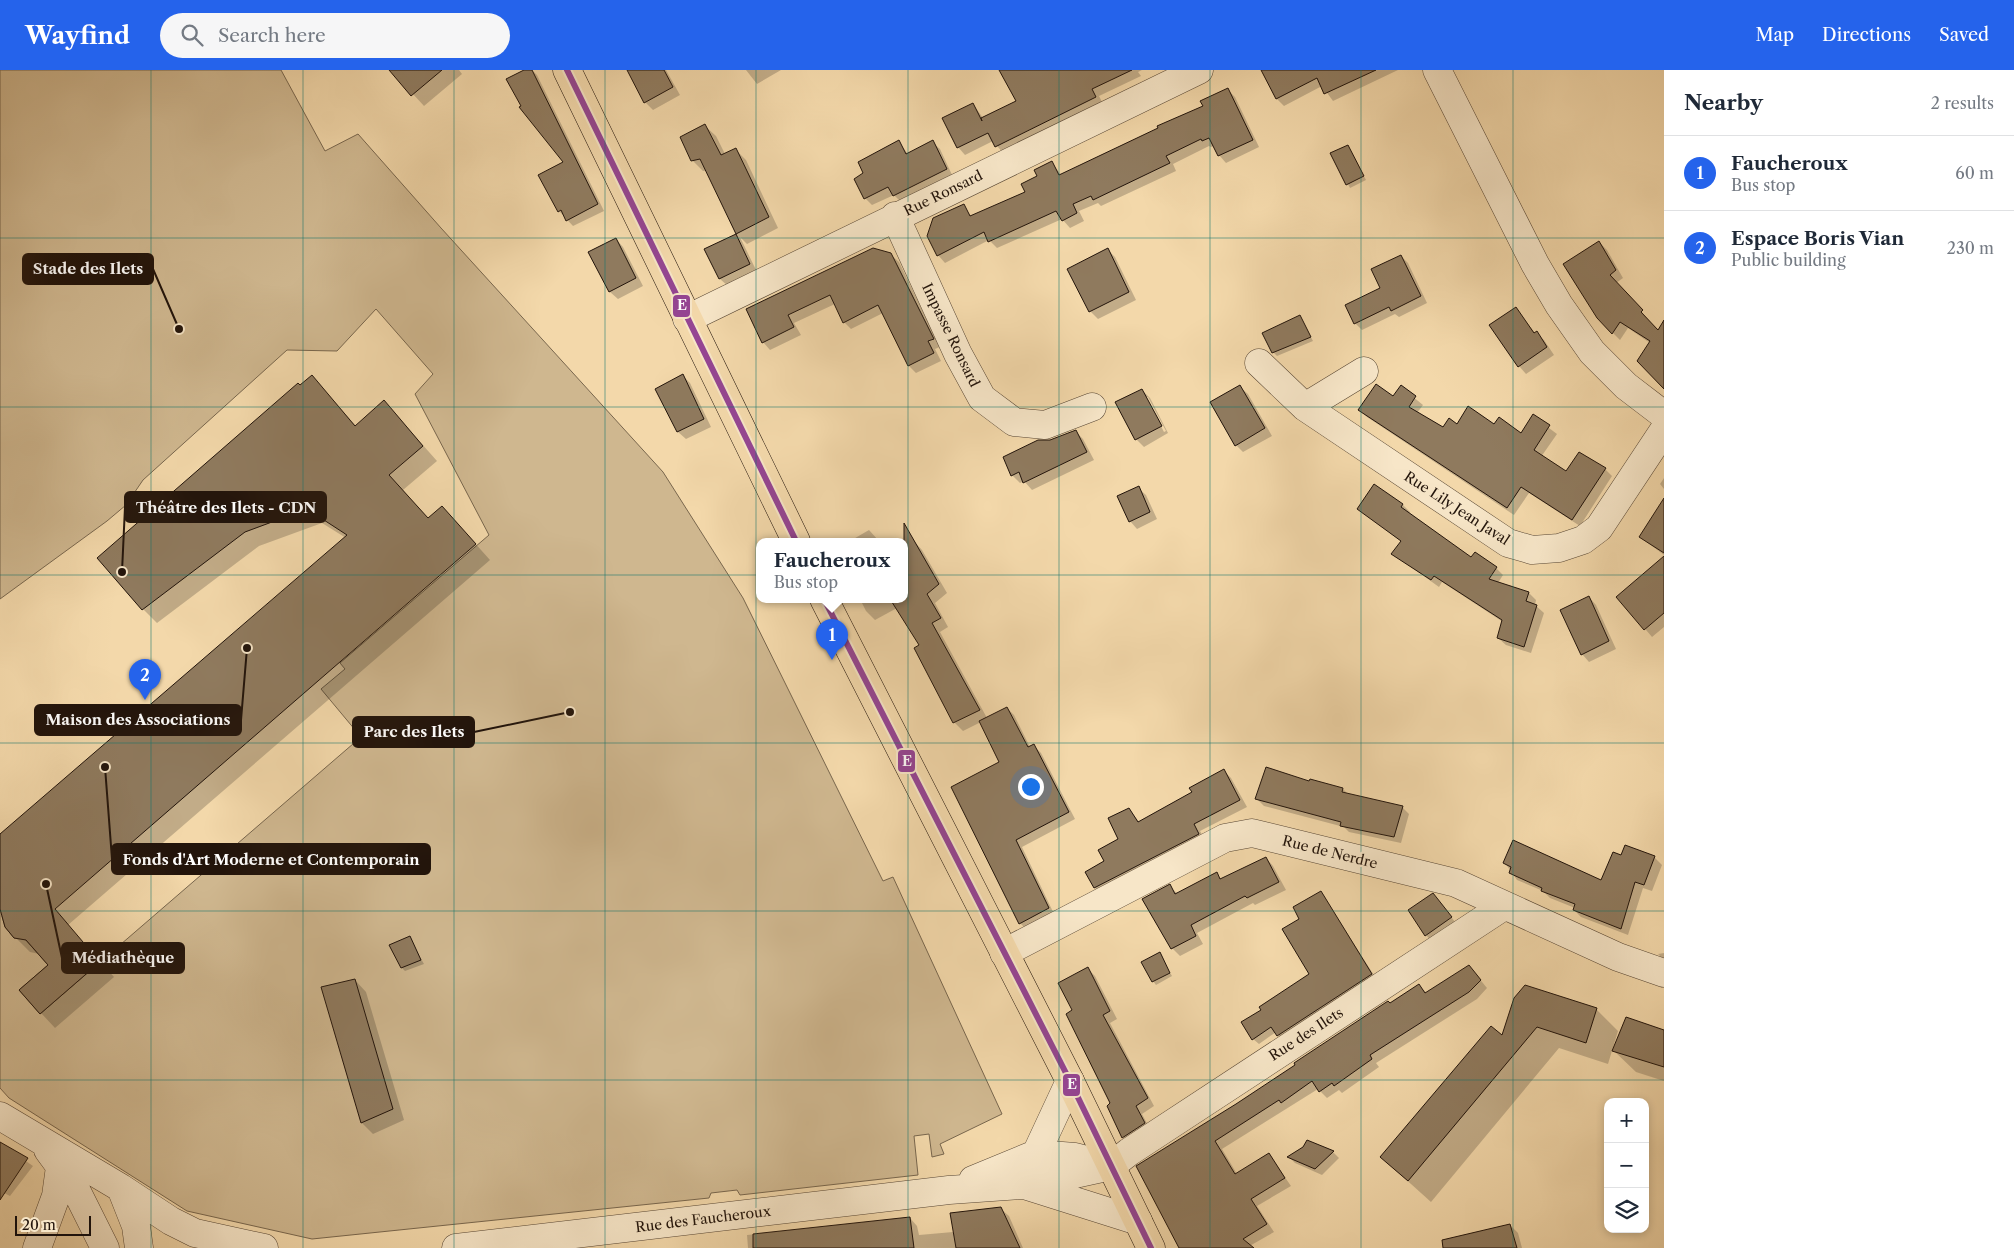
<!DOCTYPE html>
<meta charset="utf-8">
<style>
body{margin:0;font-family:"Libre Caslon Text",serif;background:#f6f6f7;color:#1f2937}
.controls{position:absolute;right:15px;bottom:15px;display:grid;overflow:hidden;border-radius:10px;box-shadow:0 2px 8px #0003}
.controls button{width:45px;height:45px;display:grid;place-items:center;padding:0;border:0;border-bottom:1px solid #e0e1e3;background:#fff;color:#1f2937;font:25px sans-serif}
.scale{position:absolute;left:15px;bottom:12px;width:76px;box-sizing:border-box;padding-left:5px;border:2px solid #22140b;border-top:0;font-size:14px;line-height:18px;white-space:nowrap;color:#22140b;-webkit-text-stroke:4px #f7e6c8;paint-order:stroke}
.you{position:absolute;left:1030px;top:716px;width:18px;height:18px;margin:-12px;border:4px solid #fff;border-radius:50%;background:#1a73e8;box-shadow:0 0 0 8px #1a73e833}
.badge{display:grid;place-items:center;width:32px;height:32px;border-radius:50%;background:#2563eb;color:#fff;font-size:16px;font-weight:700}
.pin{position:absolute;translate:-50% -41px;filter:drop-shadow(0 1px 2px #0008)}
.pin::after{content:'';position:absolute;top:26px;width:18px;height:15px;background:inherit;clip-path:polygon(0 0,100% 0,50% 100%)}
.popup{position:absolute;left:756px;top:468px;width:152px;height:65px;box-sizing:border-box;display:grid;place-content:center;border-radius:10px;background:#fff;filter:drop-shadow(0 1px 4px #0005);font-size:16px;white-space:nowrap;color:#747a83}
.popup b{font-size:19px;color:#1f2937}
.popup::after{content:'';position:absolute;left:50%;top:100%;margin-left:-10px;border:10px solid transparent;border-top-color:#fff}
.list{margin:0;padding:0;list-style:none}
h2{display:flex;justify-content:space-between;align-items:center;height:65px;margin:0;padding:0 20px;font-size:21px}
h2 small{font-size:16px;font-weight:400;color:#747a83}
.list li{display:grid;grid-template-columns:32px 1fr auto;gap:15px;align-items:center;box-sizing:border-box;height:75px;padding:0 20px;border-top:1px solid #e0e1e3}
.list b{display:block;font-size:19px;white-space:nowrap}
.list p{margin:0;font-size:16px;white-space:nowrap;color:#747a83}
.list em{font-size:16px;font-style:normal;color:#747a83}
.icon{flex:none;width:28px;height:28px;fill:none;stroke:currentColor;stroke-width:2;stroke-linecap:round;stroke-linejoin:round}
.map{position:relative;flex:none;width:1664px;height:1178px;overflow:hidden}
header{display:flex;align-items:center;gap:30px;box-sizing:border-box;height:70px;padding:0 25px;background:#2563eb;color:#fff}
header strong{font-size:24px}
nav{display:flex;gap:28px;margin-inline-start:auto;font-size:18px}
.search{width:350px;height:45px;background:#f6f6f7;display:flex;align-items:center;gap:12px;box-sizing:border-box;padding:0 18px;border-radius:28px;color:#747a83;font-size:19px}
main{display:flex}
aside{flex:1;background:#fff}
.map>svg:first-child{display:block}
.green{fill:#cfb78f;stroke:#78664d}
.shadow{fill:#0003;fill-rule:evenodd}
.building{fill:#8f7a5e;stroke:#22140b}
.lines{fill:none;stroke-linecap:round;stroke-linejoin:round}
.minor-casing{stroke:#564533;stroke-width:29}
.major-casing{stroke:#22140b;stroke-width:29}
.minor{stroke:#f7e6c8;stroke-width:28}
.major{stroke:#f3d8aa;stroke-width:28}
.bus-1-casing{stroke:#f7e6c8;stroke-width:10}
.bus-1{stroke:#954593;stroke-width:6}
.grid{fill:none;stroke:#0f766e;stroke-width:1;stroke-opacity:0.55}
.labels{text-anchor:middle;dominant-baseline:central;stroke-width:4.5;stroke-linejoin:round;paint-order:stroke}
.street-label{font-size:14px;fill:#22140b;stroke:#f7e6c8}
.leader{fill:none;stroke:#22140b;stroke-width:2}
.callout-dot{fill:#22140b;stroke:#f7e6c8;stroke-width:2}
.callout{fill:#22140b;stroke:#22140b;stroke-width:2}
.callout-label{font-size:15px;text-anchor:middle;font-weight:bold;fill:#fff}
.line-badge{stroke:#f7e6c8;stroke-width:2}
.badge-label{font-size:14px;text-anchor:middle;font-weight:bold;fill:#fff}
</style>
<header>
<strong>Wayfind</strong>
<div class="search"><svg class="icon" aria-label="search" viewBox="0 0 24 24"><circle cx="10" cy="10" r="6"/><path d="M15 15l6 6"/></svg>Search here</div>
<nav><a>Map</a><a>Directions</a><a>Saved</a></nav>
</header>
<main>
<div class="map">
<svg width="1664" height="1178" viewBox="0 0 1664 1178">
<rect width="100%" height="100%" fill="#f3d8aa"/>
<filter id="stains"><feTurbulence type="fractalNoise" baseFrequency=".004" numOctaves="4"/><feColorMatrix values="0 0 0 0 .2 0 0 0 0 .09 0 0 0 0 .02 0 0 0 .5 -.17"/></filter>
<radialGradient id="worn" r=".72"><stop offset=".6" stop-color="#630" stop-opacity="0"/><stop offset="1" stop-color="#630" stop-opacity=".3"/></radialGradient>
<path class="green" d="M0,0H281L325,81L358,64L441,158L663,402L743,528L883,811L893,807L1002,1044L940,1074L944,1084L932,1087L929,1064L914,1066L918,1105L740,1125L737,1120L711,1123L709,1128L312,1169L187,1141L9,1028L0,1018V840L4,844L2,846L5,857L14,868H24L48,895L19,920L40,944L361,667L321,619L345,599L340,593L489,465L415,324L433,304L376,239L337,281L287,280L143,410L126,435L107,451L0,529Z"/>
<path class="shadow" d="M391,0H459L462,4L424,36Z
M526,0H532L537,5L604,141L573,156L559,141L565,93Z
M630,0H666L680,25L653,40L645,32Z
M746,0H781L757,14Z
M1001,0H1142L1138,2L1141,6L1099,26L1103,34L1003,83L993,71L965,85L958,77L973,34L983,48L1017,31Z
M1268,0H1398L1333,31L1322,16L1284,36L1277,29Z
M1228,20L1235,27L1259,77L1226,93L1219,85L1214,76L1211,77L1209,76L1173,94L1176,101L1101,136L1098,133L1079,141L1084,151L1070,158L1062,149L997,178L989,170L945,193L938,185L963,136L972,147L1027,122L1052,93L1062,106L1204,37Z
M705,56L716,66L725,84L735,79L746,90L778,158L747,174L740,167L757,202L728,216L720,209L706,179L737,164L707,101H703L692,90Z
M899,72L908,84L932,72L940,79L953,107L901,132L894,125L872,135L865,128V104Z
M1348,76L1366,110L1350,118L1332,84Z
M616,169L623,177L643,216L618,229L610,222L589,183Z
M1599,172L1607,180L1623,208L1616,213L1664,267V317L1650,273L1628,258L1620,270L1613,263Z
M1108,180L1115,187L1136,230L1098,249L1090,241L1069,199Z
M890,184L899,192L940,277L935,279L941,291L916,303L909,296L883,243L851,259L844,252L835,234L794,253L801,265L770,280L763,272L747,240Z
M1401,186L1408,193L1427,233L1399,247L1395,244L1362,260L1355,253L1381,219Z
M1516,239L1535,263L1544,270L1554,285L1526,304L1519,296Z
M1300,247L1313,271L1277,286L1273,282Z
M682,305L690,313L711,357L686,369L678,362L657,319Z
M312,306L356,356L384,332L398,347L437,391L403,420L428,449L456,452L490,490L68,855L114,907L55,958L41,943L49,895L39,884L30,882L15,867L0,838V766L346,468L322,453L259,476L157,553L143,539L300,317Z
M1240,317L1248,324L1272,366L1243,382L1236,375Z
M1401,317L1423,335L1417,343L1444,359L1457,355L1494,356L1522,364L1533,346L1557,364L1541,387L1566,403L1605,399L1612,406L1580,456L1529,423L1514,445L1367,347L1360,340L1394,328Z
M1142,320L1150,328L1168,363L1144,377L1136,369L1117,333ZM1146,327H1148L1166,361L1164,362Z
M1075,361L1083,369L1094,390L1032,420L1024,411L1020,413L1012,405L1050,371Z
M1664,408V419L1660,414Z
M1374,416L1403,435L1410,442L1409,444L1472,489L1496,498L1503,505L1498,513L1529,523L1536,530L1535,535L1544,543L1531,583L1506,575L1498,568L1503,552L1442,512L1439,517L1393,484L1402,472L1359,439Z
M1138,418L1146,425L1157,449L1137,459L1130,451Z
M1664,430V485L1640,467Z
M869,460L879,471H850Z
M903,470H913L922,480L947,523L935,533L948,557L940,562L987,648L1007,638L1014,645L1030,677L1033,675L1041,683L1075,749L1022,777L1055,846L1027,860L1020,853L1000,693L981,652L963,661L954,652L921,576L897,538L875,550L866,541L860,529H904V471H901Z
M1664,505V557L1652,567L1618,527Z
M1589,527L1596,535L1616,579L1589,592L1582,584Z
M1223,700L1231,708L1247,737L1200,761L1206,771L1103,825L1095,818L1087,802L1105,791L1120,770L1129,739L1140,753L1193,723Z
M1311,711L1343,719L1348,724L1402,737L1409,744L1401,773L1349,762L1344,757L1264,736L1257,729L1310,713Z
M1621,787H1654L1662,795L1652,821L1643,818L1628,865L1581,847L1574,840L1575,838L1550,828L1543,821L1517,810L1505,793L1602,811Z
M1266,788L1273,796L1286,820L1255,835L1253,833L1197,863L1203,874L1180,886L1172,878L1169,816L1178,824L1217,804L1222,810Z
M1321,822L1377,910L1283,971L1276,962L1259,974L1253,969L1262,941L1311,904L1301,850Z
M1441,833L1458,856L1433,873L1426,865Z
M409,868L424,894L405,901L402,898Z
M1664,883V890L1658,884Z
M1159,884L1172,906L1156,915L1153,911Z
M1469,896L1487,918L1477,929L1376,993L1379,997L1342,1023L1339,1020L1327,1028L1318,1019L1222,1079L1237,1104L1269,1084L1291,1116L1257,1136L1274,1162L1246,1178H1179L1138,1096L1237,1035L1419,916L1427,923Z
M1088,899L1095,906L1117,949L1110,953L1154,1036L1142,1044L1151,1061L1131,1074L1123,1067L1074,941Z
M355,910L366,922L404,1050L373,1064L362,1053L323,918Z
M1596,939L1618,961L1608,994L1559,978L1431,1132L1381,1087L1503,967Z
M1664,961V1011L1636,1002L1614,981Z
M1308,1071L1333,1082L1339,1088L1322,1105L1295,1093L1289,1087L1304,1078Z
M0,1073L33,1096L10,1126L0,1121Z
M1001,1139L1009,1146L1023,1178H993Z
M910,1148L917,1156L919,1165L953,1162L959,1168L961,1178H748L747,1165Z
M1510,1155L1518,1163L1522,1178H1474Z"/>
<path class="building" d="M389,0H442L411,26Z
M524,0H532L598,134L566,151L561,140L558,142L538,105L563,92L519,37L521,36L506,9Z
M627,0H664L673,17L644,33Z
M999,0H1132L1092,19L1096,27L995,77L988,63L957,78L942,48L973,33L982,51L981,48L1016,31Z
M1261,0H1376L1324,24L1317,8L1276,29Z
M1228,18L1253,70L1218,86L1209,68L1202,71L1201,69L1166,86L1170,93L1093,130L1091,126L1073,134L1077,143L1062,151L1056,141L988,172L984,162L937,186L927,166L933,148L964,134L970,146L1025,122L1021,114L1037,106L1034,100L1052,91L1059,105L1158,58L1157,56L1203,36L1200,31Z
M705,54L721,85L736,78L769,147L736,164L700,89L691,91L680,67Z
M899,70L906,84L933,70L947,99L893,126L888,117L864,129L854,109L863,103L858,92Z
M1348,75L1364,106L1346,115L1330,83Z
M736,164L750,194L719,209L704,179Z
M616,168L636,208L609,222L588,182Z
M1599,171L1616,200L1610,205L1643,240L1641,242L1658,260L1664,250V319L1637,291L1650,271L1620,252L1612,264L1597,248L1563,194Z
M873,178L891,183L934,269L928,271L934,283L908,296L878,235L843,253L830,225L788,245L794,257L762,273L746,239Z
M1108,178L1129,222L1089,242L1067,199Z
M1401,185L1421,226L1391,241L1389,237L1354,254L1345,235L1380,218L1371,199Z
M1516,237L1534,263L1537,261L1547,277L1518,297L1489,255Z
M1300,245L1311,267L1272,283L1262,263Z
M683,304L704,349L677,362L655,319Z
M312,305L355,356L384,330L423,376L389,405L428,448L442,436L476,474L55,839L100,892L40,944L19,920L48,895L26,870L14,868L5,857L0,839V764L347,465L307,439L245,462L142,540L97,488L298,313L300,315Z
M1376,314L1393,326L1401,315L1416,326L1409,337L1443,357L1449,348L1457,354L1468,336L1494,354L1499,347L1521,363L1533,344L1550,355L1534,380L1566,401L1579,382L1606,398L1572,450L1521,417L1507,438L1358,340Z
M1240,315L1265,358L1235,376L1210,332Z
M1142,319L1162,356L1135,370L1115,332Z
M1076,360L1087,382L1023,413L1019,402L1011,406L1003,387L1038,370H1050Z
M1374,414L1403,434L1401,437L1471,487L1475,482L1497,497L1489,509L1529,522L1526,531L1537,535L1524,577L1497,568L1502,550L1434,506L1431,510L1391,484L1401,471L1357,439Z
M1139,416L1150,442L1129,452L1117,426Z
M1664,428V483L1639,467Z
M904,453L939,514L927,524L941,548L932,553L980,640L953,653L914,578L919,575L890,529H904Z
M1664,486V543L1644,560L1616,527Z
M1589,526L1609,571L1581,585L1560,540Z
M1007,637L1028,677L1034,674L1069,742L1016,770L1049,838L1019,854L951,717L999,692L979,651Z
M1266,697L1309,711L1310,709L1343,718L1342,722L1403,736L1394,767L1340,756L1341,752L1255,729Z
M1224,699L1240,730L1194,754L1199,764L1094,818L1085,802L1104,791L1098,780L1118,769L1108,748L1129,738L1138,752L1192,722L1189,718Z
M1513,770L1601,810L1613,782L1621,785L1625,775L1655,786L1644,815L1635,812L1621,859L1573,840L1575,834L1541,821L1542,818L1509,803L1511,797L1503,793Z
M1266,787L1279,812L1247,828L1245,826L1191,855L1196,866L1171,879L1142,829L1170,814L1175,824L1217,802L1220,809Z
M1321,821L1372,904L1277,966L1271,957L1252,970L1241,952L1261,940L1259,937L1309,904L1282,859L1299,849L1293,837Z
M1433,823L1452,847L1425,866L1408,840Z
M410,866L421,890L401,898L389,875Z
M1160,882L1170,903L1152,912L1141,892Z
M1469,895L1481,910L1469,922L1370,985L1372,989L1334,1016L1332,1013L1319,1022L1312,1011L1281,1033L1279,1030L1215,1071L1235,1104L1269,1083L1285,1108L1251,1129L1267,1154L1243,1169L1254,1178H1179L1136,1096L1236,1034L1295,995L1294,993L1388,931L1390,933L1419,914L1425,923Z
M1088,897L1110,941L1103,945L1148,1028L1136,1036L1145,1053L1122,1068L1107,1036L1110,1033L1066,944L1072,940L1058,913Z
M355,909L393,1039L361,1053L321,917Z
M1525,915L1597,938L1586,973L1537,957L1408,1111L1380,1087L1491,956L1502,965L1514,928Z
M1626,947L1664,960V997L1612,981Z
M1307,1070L1334,1081L1315,1099L1287,1087L1303,1077Z
M0,1072L28,1088L0,1130Z
M1001,1137L1020,1178H956L950,1143Z
M910,1147L914,1178H753V1164Z
M1510,1154L1517,1178H1443L1442,1170Z"/>
<g class="lines">
<g class="minor-casing">
<path id="minor" d="M1437,0L1535,194L1559,235L1592,282L1626,316L1664,345
M895,146L958,284L982,328L1014,352L1045,355L1092,337
M687,249L1199,0
M1259,293L1305,337L1508,473L1532,480L1559,478L1583,470L1599,458L1664,360
M1305,337L1364,301
M1004,883L1225,768L1252,763L1456,813L1618,887L1664,903
M0,1046L121,1118L171,1151L195,1163L264,1178
M48,1080L73,1114L105,1178
M1036,1084L1075,1087L1102,1094
M973,1110L1036,1084L1070,1011
M1024,1115L1138,1151
M121,1118L136,1156L139,1178
M37,1178L56,1126L60,1097
M456,1178L949,1120L1023,1115L1043,1111L1111,1096L1129,1082L1504,836"/>
</g>
<g class="major-casing">
<path id="major" d="M567,0L796,471
M824,529L1070,1011L1151,1178"/>
</g>
<use href="#minor" class="minor"/>
<use href="#major" class="major"/>
<g class="bus-1-casing">
<path id="bus-1" d="M567,0L796,471
M824,529L1070,1011L1151,1178"/>
</g>
<use href="#bus-1" class="bus-1"/>
</g>
<path class="grid" d="M151,0V1178M303,0V1178M454,0V1178M605,0V1178M756,0V1178M908,0V1178M1059,0V1178M1210,0V1178M1361,0V1178M1513,0V1178M0,168H1664M0,337H1664M0,505H1664M0,673H1664M0,841H1664M0,1010H1664"/>
<g class="labels">
<g class="street-label">
<text transform="translate(943 123) rotate(-26)">Rue Ronsard</text>
<text transform="translate(951 265) rotate(64)">Impasse Ronsard</text>
<text transform="translate(1457 438) rotate(33)">Rue Lily Jean Javal</text>
<text transform="translate(1330 782) rotate(14)">Rue de Nerdre</text>
<text transform="translate(1306 964) rotate(-33)">Rue des Ilets</text>
<text transform="translate(703 1149) rotate(-7)">Rue des Faucheroux</text>
</g>
</g>
<path class="leader" d="M179 259L153 199M122 502L125 437M247 578L241 650M570 642L474 662M105 697L112 789M46 814L62 888"/>
<g class="callout-dot">
<circle cx="179" cy="259" r="5"/>
<circle cx="122" cy="502" r="5"/>
<circle cx="247" cy="578" r="5"/>
<circle cx="570" cy="642" r="5"/>
<circle cx="105" cy="697" r="5"/>
<circle cx="46" cy="814" r="5"/>
</g>
<g class="callout">
<rect x="23" y="184" width="130" height="30" rx="5"/>
<rect x="125" y="422" width="201" height="30" rx="5"/>
<rect x="35" y="635" width="206" height="30" rx="5"/>
<rect x="353" y="647" width="121" height="30" rx="5"/>
<rect x="112" y="774" width="318" height="30" rx="5"/>
<rect x="62" y="873" width="122" height="30" rx="5"/>
</g>
<g class="callout-label">
<text x="88" y="204">Stade des Ilets</text>
<text x="226" y="443">Théâtre des Ilets - CDN</text>
<text x="138" y="655">Maison des Associations</text>
<text x="414" y="667">Parc des Ilets</text>
<text x="271" y="795">Fonds d'Art Moderne et Contemporain</text>
<text x="123" y="893">Médiathèque</text>
</g>
<g class="line-badge">
<rect x="672" y="224" width="19" height="24" rx="5" fill="#954593"/>
<rect x="897" y="679" width="19" height="24" rx="5" fill="#954593"/>
<rect x="1062" y="1003" width="19" height="24" rx="5" fill="#954593"/>
</g>
<g class="badge-label">
<text x="682" y="240">E</text>
<text x="907" y="696">E</text>
<text x="1072" y="1019">E</text>
</g>
<rect width="100%" height="100%" filter="url(#stains)"/>
<rect width="100%" height="100%" fill="url(#worn)"/>
</svg>
<div class="controls">
<button>+</button>
<button>−</button>
<button><svg class="icon" aria-label="layers" viewBox="0 0 24 24"><path d="M12 4l9 5-9 5-9-5zM3 14l9 5 9-5"/></svg></button>
</div>
<div class="scale">20 m</div>
<div class="you"></div>
<div class="pin badge" style="left:832px;top:590px">1</div>
<div class="popup"><b>Faucheroux</b>Bus stop</div>
<div class="pin badge" style="left:145px;top:630px">2</div>
</div>
<aside>
<h2>Nearby<small>2 results</small></h2>
<ul class="list">
<li><span class="badge">1</span><div><b>Faucheroux</b><p>Bus stop</p></div><em>60 m</em></li>
<li><span class="badge">2</span><div><b>Espace Boris Vian</b><p>Public building</p></div><em>230 m</em></li>
</ul>
</aside>
</main>
